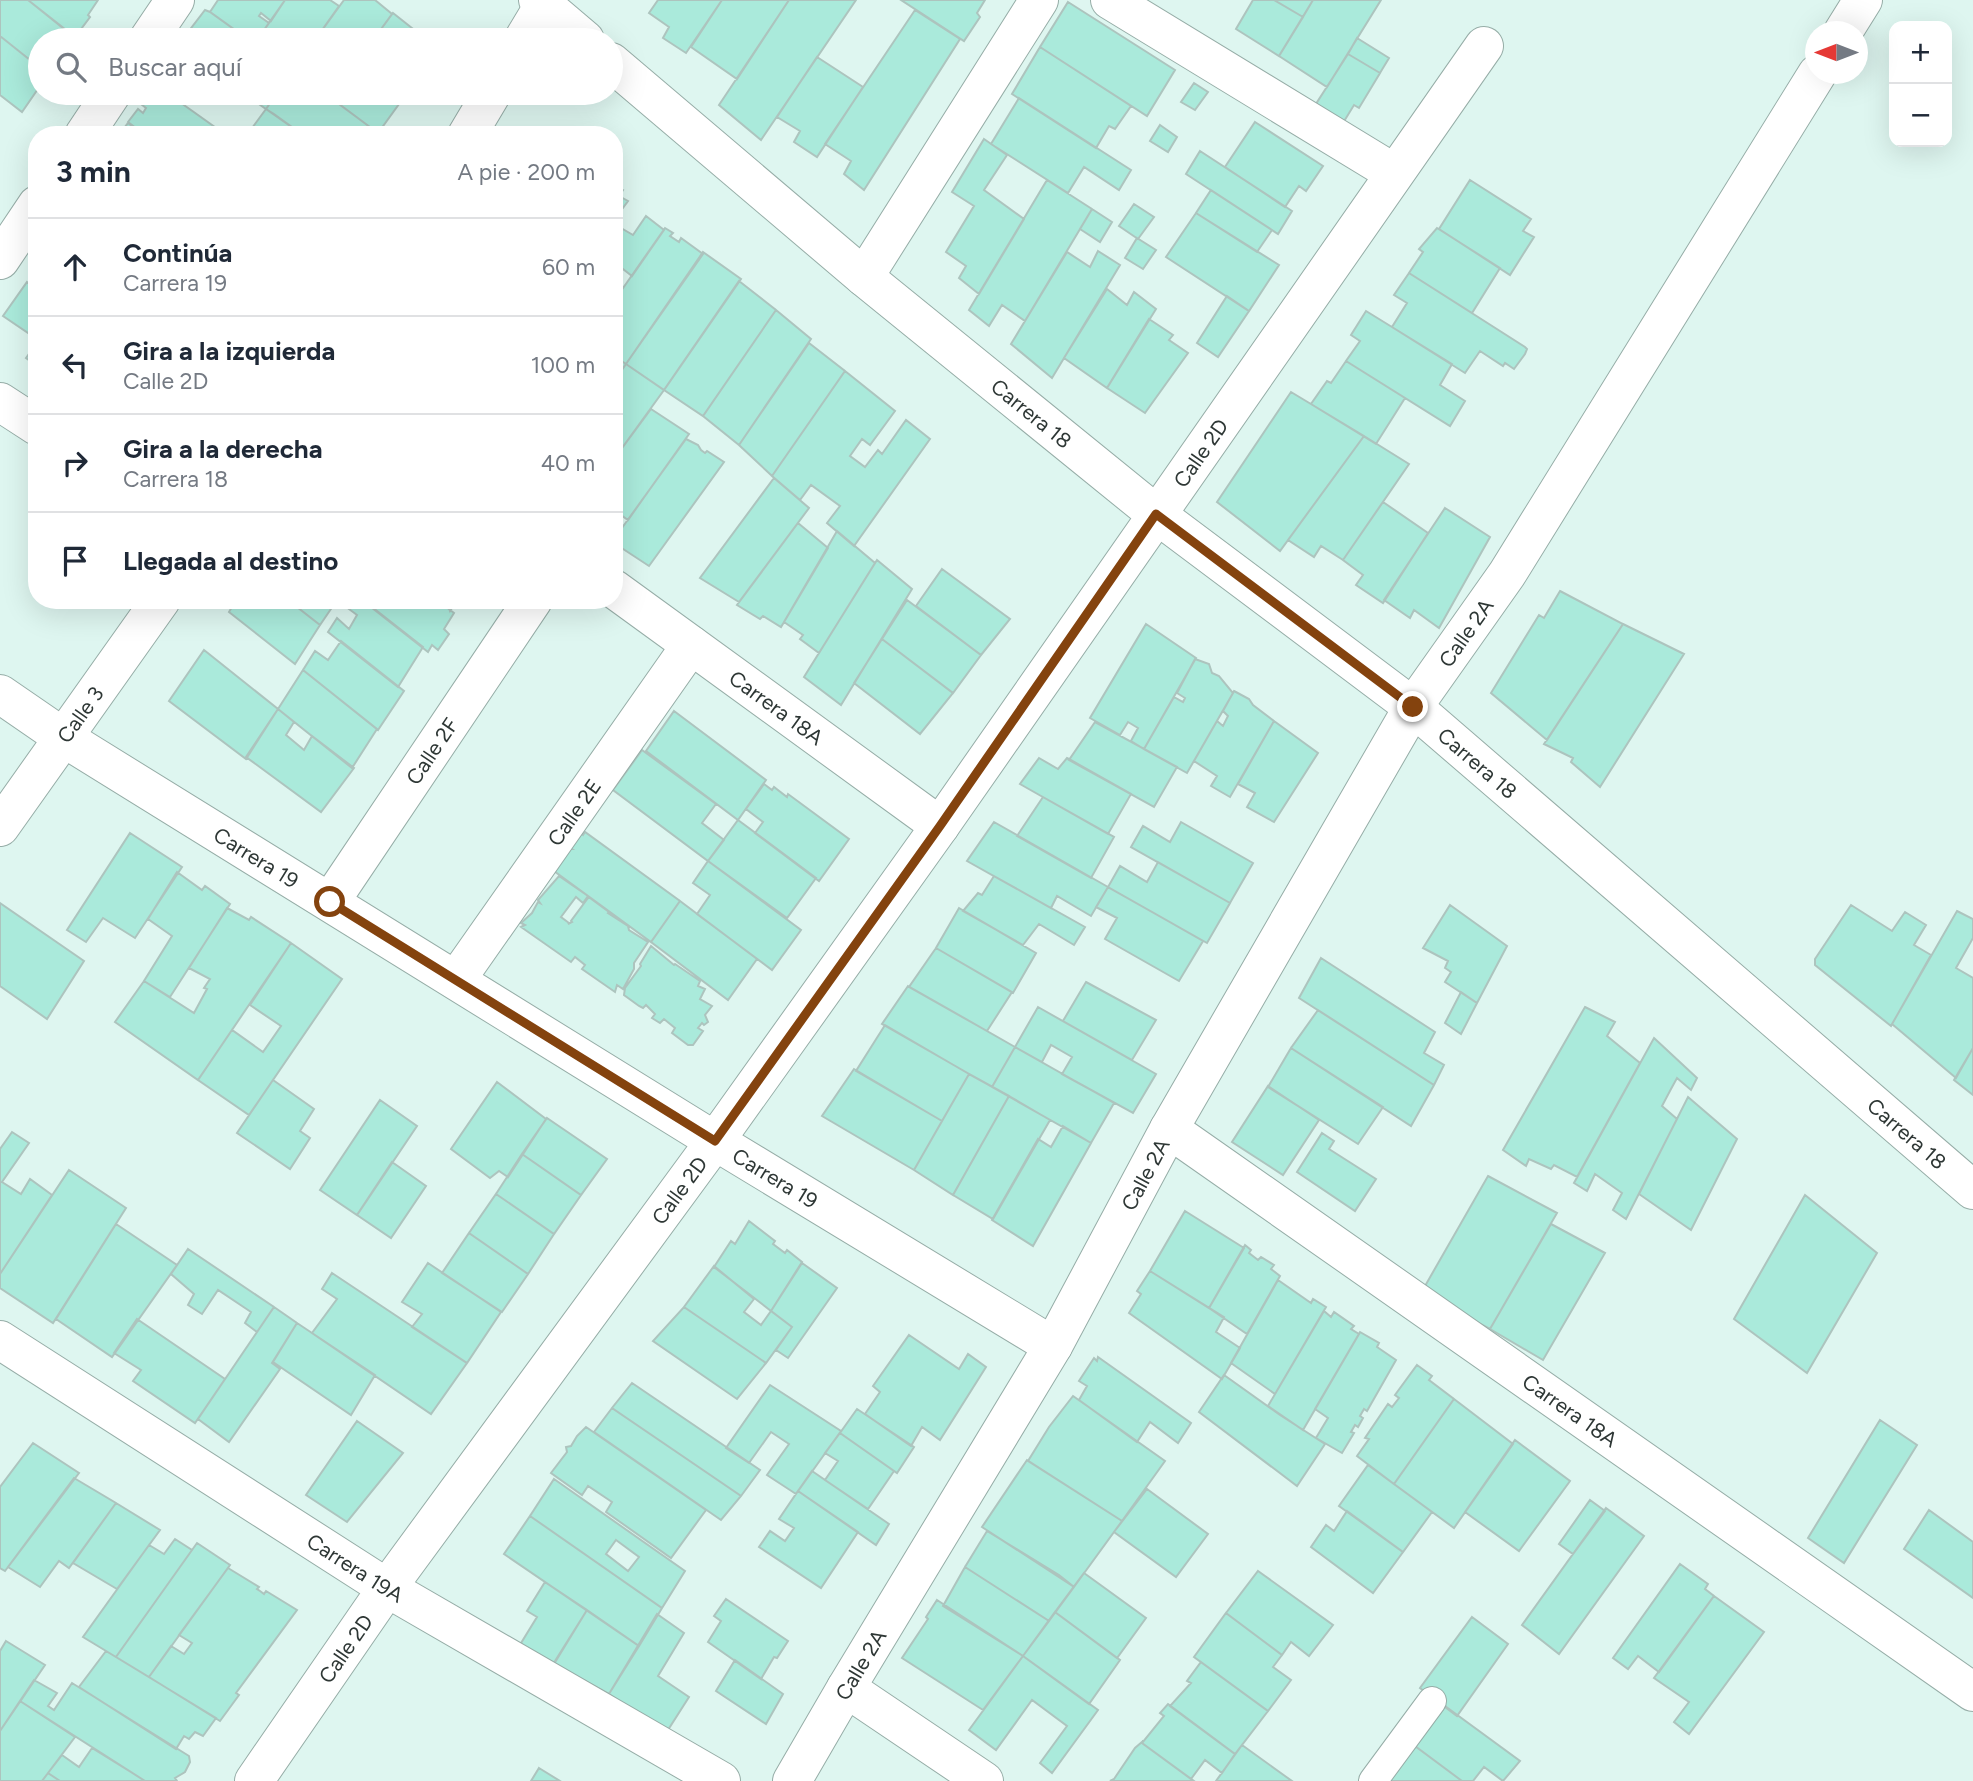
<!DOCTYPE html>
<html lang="es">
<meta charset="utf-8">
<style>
body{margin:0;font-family:Figtree,sans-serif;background:#f6f6f7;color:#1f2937}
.controls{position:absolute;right:21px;top:21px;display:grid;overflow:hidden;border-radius:14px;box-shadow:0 7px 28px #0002}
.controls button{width:63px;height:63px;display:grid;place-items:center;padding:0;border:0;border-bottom:2px solid #e0e1e3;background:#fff;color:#1f2937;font:35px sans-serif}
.compass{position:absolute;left:1805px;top:21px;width:63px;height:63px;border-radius:50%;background:#fff;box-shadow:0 7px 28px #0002;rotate:270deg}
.stop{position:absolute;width:21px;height:21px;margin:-16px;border:5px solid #84430e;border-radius:50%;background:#fff}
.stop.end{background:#84430e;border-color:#fff;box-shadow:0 2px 7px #0008}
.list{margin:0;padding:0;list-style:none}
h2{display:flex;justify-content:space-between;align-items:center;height:91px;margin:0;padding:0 28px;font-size:30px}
h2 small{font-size:23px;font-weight:400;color:#747a83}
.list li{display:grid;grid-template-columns:46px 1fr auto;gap:21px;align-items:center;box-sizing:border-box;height:98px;padding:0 28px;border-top:2px solid #e0e1e3}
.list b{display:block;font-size:26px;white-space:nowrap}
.list p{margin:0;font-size:23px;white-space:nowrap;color:#747a83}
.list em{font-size:23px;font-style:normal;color:#747a83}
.icon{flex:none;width:38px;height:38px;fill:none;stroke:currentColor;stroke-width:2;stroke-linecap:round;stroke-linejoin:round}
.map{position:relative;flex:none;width:1973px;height:1781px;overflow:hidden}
.search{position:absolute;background:#fff;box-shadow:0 7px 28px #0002;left:28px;top:28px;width:595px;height:77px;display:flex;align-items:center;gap:18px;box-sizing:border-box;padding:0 24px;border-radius:38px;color:#747a83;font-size:26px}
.panel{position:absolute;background:#fff;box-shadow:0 7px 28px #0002;left:28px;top:126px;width:595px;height:483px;border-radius:28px}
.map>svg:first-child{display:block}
.building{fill:#aaeadb;stroke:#adc4be;stroke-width:2;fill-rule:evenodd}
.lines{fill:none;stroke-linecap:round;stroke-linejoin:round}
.lane-casing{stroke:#96ada7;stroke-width:30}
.street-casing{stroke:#96ada7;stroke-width:40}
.lane{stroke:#fff;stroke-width:28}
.street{stroke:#fff;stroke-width:38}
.route{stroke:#84430e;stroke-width:9}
.labels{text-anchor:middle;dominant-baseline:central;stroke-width:5;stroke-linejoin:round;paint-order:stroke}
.street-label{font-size:21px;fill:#2e3735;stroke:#fff}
</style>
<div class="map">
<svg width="1973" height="1781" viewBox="0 0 1973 1781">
<rect width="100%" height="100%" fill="#def6f0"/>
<path class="building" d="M0,0H28L69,33L64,40H40V68L0,36Z
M28,0H98L88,15L90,17L75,37Z
M218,0H285L271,21L261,13L259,16L269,23L257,40H249L210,12Z
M285,0H330L339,6L315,40H257Z
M344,0H375L392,14L373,40H315Z
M658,0H722L686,53L663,38L669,27L649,13Z
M722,0H789L737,79L691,47Z
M789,0H856L761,140L719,105Z
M901,0H985L977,13L980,17L964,41Z
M1253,0H1274L1303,17L1279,56L1236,29Z
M1274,0H1313L1303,17Z
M1313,0H1381L1327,87L1279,56Z
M1068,2L1175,70L1147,116L1040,47Z
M205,10L210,12L249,40H182Z
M915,10L960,39L864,190L844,174L851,161L825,144Z
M393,13L427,40H373Z
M0,36L40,68V86L22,112L0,95Z
M1357,38L1389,58L1380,73L1348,54Z
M1040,47L1131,106L1115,129L1109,126L1096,148L1012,94Z
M1348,54L1380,73L1359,108L1354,105L1343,123L1314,107Z
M817,57L863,87L817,157L794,142L800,131L777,117Z
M1194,83L1208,92L1195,110L1181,102Z
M149,93H167L226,135H145L128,122L138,109L143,113L146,108L141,104Z
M243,93H277L266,109Z
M277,93H324L378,133L377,135H303L266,109Z
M336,93H407L378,133L331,98Z
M1019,98L1131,170L1119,190L1084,167L1068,193L991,144Z
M266,109L274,114L303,135H247Z
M1255,122L1323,166L1306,191L1299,186L1285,207L1225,167Z
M128,123L133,127L145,135H119Z
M1160,125L1177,137L1168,152L1150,141Z
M984,139L1007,155L984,190L1024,219L979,294L959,278L966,266L946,252L974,206L952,192Z
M1200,151L1292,211L1278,234L1186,174Z
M1047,180L1092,209L1025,321L1002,305L989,326L969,310Z
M1470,180L1531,219L1523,231L1534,237L1510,275L1439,229Z
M614,185L623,190L619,196L628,201L614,220Z
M1211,190L1272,230L1257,252L1196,213Z
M1134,204L1154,217L1138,239L1119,226Z
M1092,209L1112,222L1100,242L1080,229Z
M1196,213L1279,265L1249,311L1166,257Z
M646,216L664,230L632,276L619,266L614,274V224L633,235Z
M665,228L673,233L670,236L679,242L681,238L703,254L626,364L614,356V301Z
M1437,228L1500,268L1472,313L1409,273L1423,252L1419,249Z
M1137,238L1156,250L1143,269L1125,258Z
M1098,251L1120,265L1052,378L1011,344L1067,252L1090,267Z
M703,252L741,279L664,390L626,364Z
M1409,273L1525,347L1527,349L1525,354L1514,369L1505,363L1503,366L1480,351L1465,373L1392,327L1407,303L1394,295Z
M614,280L623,287L614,301Z
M739,281L776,310L703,416L664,390Z
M27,282L37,289V339L3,316Z
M1107,289L1127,305L1134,292L1156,309L1107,388L1064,358Z
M1227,296L1249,311L1218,357L1197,343Z
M776,310L811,339L739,445L703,416Z
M1366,311L1452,364L1440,385L1465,401L1450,426L1346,361L1360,341L1351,335Z
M1149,319L1173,335L1169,340L1188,353L1145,413L1107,388Z
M37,343V366L26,358Z
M809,343L845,371L772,476L739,445Z
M614,356L626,364L614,381Z
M1346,361L1405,398L1376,444L1311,404L1327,381L1331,383Z
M626,364L664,390L614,459V381Z
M845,371L895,411L870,445L862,439L850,456L865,467L878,450L882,454L906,420L930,439L854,546L827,523L840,506L811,485L800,500L772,476Z
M1291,392L1364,436L1280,551L1217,502Z
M651,409L689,434L628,520L614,510V459Z
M1364,436L1409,464L1343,560L1321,546L1314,557L1288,540Z
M686,439L698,445L701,450L705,453L707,451L724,462L649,566L614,543V539Z
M774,478L809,508L739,602L700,578Z
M1383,502L1428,533L1383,603L1356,585L1363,575L1343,560Z
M1445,508L1490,537L1439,628L1414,610L1410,618L1384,600Z
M798,523L828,548L781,627L763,616L760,619L737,605Z
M837,531L875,563L819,653L800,639L803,635L784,622Z
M877,560L912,589L841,705L804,677Z
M942,569L1010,619L981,655L916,606Z
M1560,591L1623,624L1547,740L1491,693L1539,615L1544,618Z
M236,600H288L320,625L295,664L229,612Z
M288,600H337L320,625Z
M349,600H363L423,647L398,687L328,632L337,618L349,629L357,615L345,606Z
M376,600H437L454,613L444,629L449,634L438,650L432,645L428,652L371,607Z
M437,600H457L450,611L448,606L446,607Z
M907,600L981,655L953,693L882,639Z
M1146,624L1196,658L1144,749L1131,741L1138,728L1128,722L1120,735L1090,718Z
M1623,624L1684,654L1600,787L1571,762L1573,758L1544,744Z
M882,639L953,693L920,734L854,683Z
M341,641L404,691L378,730L303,670L315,651L328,660Z
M204,650L278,709L246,759L169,701Z
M1195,659L1209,664L1212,673L1219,676L1233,693L1187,773L1144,749L1174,697L1183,702L1185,698L1177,693Z
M303,670L377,729L352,768L278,709Z
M1234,691L1249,699L1253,705L1274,721L1230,797L1211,786L1217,776L1194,761L1217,721L1223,726L1228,716L1223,711Z
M278,709L294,722L286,735L304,750L312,736L354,768L321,812L246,757Z
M674,711L766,780L738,820L646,751Z
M1274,721L1318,753L1274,822L1247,807L1255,793L1238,784Z
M1095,722L1177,767L1154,807L1069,760Z
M642,750L716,804L702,823L724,840L708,861L613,790Z
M1039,758L1058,769L1067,758L1069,759L1131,794L1108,834L1020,784Z
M764,784L772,790L774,787L787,797L788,794L849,839L819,881L755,833L763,822L746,809Z
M1043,797L1114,837L1091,878L1017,836Z
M738,820L816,878L787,918L708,861Z
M994,822L1108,887L1091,916L1057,896L1051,908L967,861Z
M1181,822L1253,863L1230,903L1131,847L1143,826L1170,842Z
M580,832L583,835L585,832L680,901L651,942L554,871L569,849H572L569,847Z
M130,833L182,867L135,938L103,918L86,942L67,930Z
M708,861L801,930L772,970L697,914L710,895L693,883Z
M1158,862L1230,903L1207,943L1108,887L1120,866L1147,882Z
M177,872L202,890L205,886L230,904L170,997L144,981L172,936L148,919Z
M559,876L588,896L583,903L576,897L561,917L569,923L568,924L572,922L571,921L588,898H590L609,912L608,913L628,926L629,930L648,942L634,963V969L623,989L617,985L615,992L582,969L585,965L575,957L571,962L521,927L525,925L521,923L532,913L538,902L540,903L538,900Z
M994,876L1085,927L1074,945L1039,924L1023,945L963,911L978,893L982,895Z
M1108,887L1203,941L1179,981L1105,939L1117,918L1096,907Z
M680,901L757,959L728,1000L651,942Z
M0,903L84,961L47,1019L0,986Z
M1450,905L1507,946L1477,1003L1445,982L1451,972L1445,968L1448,961L1423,948Z
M1851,905L1892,931L1905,912L1926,925L1914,945L1931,955L1891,1026L1815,965V959Z
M227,908L249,920L251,917L291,943L198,1080L115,1022L144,981L194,1013L207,989L204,988L210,979L189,968Z
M959,908L1036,953L1013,993L936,948Z
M1957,911L1973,919V938L1956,968L1973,978V1048L1956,1078L1892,1024Z
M291,943L342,979L249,1115L198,1080L232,1030L263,1052L281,1026L250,1005Z
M651,946L674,965L675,964L700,981L698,986L705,989L700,999L712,1006L705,1015L708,1022L704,1025L702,1023L698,1028L703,1031L693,1045H688L672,1033L675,1028L664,1019L660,1023L652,1018L655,1014L646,1005L643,1008L639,1006L624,995L625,988L641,966L640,964Z
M936,948L1012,992L987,1031L909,987Z
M1321,958L1435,1032L1424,1053L1444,1065L1434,1085L1299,998Z
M1086,982L1156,1020L1132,1060L1063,1021Z
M908,986L1015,1047L992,1087L882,1024Z
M1461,992L1477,1003L1461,1034L1445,1023Z
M1038,1007L1156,1074L1133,1113L1062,1074L1072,1057L1051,1045L1042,1062L1015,1047Z
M1585,1007L1615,1022L1607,1036L1640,1063L1577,1177L1554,1165L1551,1169L1529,1159L1526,1166L1503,1150Z
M1318,1010L1434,1085L1411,1126L1291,1048Z
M885,1025L969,1074L942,1121L856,1071Z
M1654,1038L1697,1078L1691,1090L1677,1078L1671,1089L1662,1106L1677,1119L1626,1219L1613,1210L1622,1193L1595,1174L1587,1191L1574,1183Z
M1015,1047L1114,1103L1091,1143L992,1087Z
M1291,1048L1383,1107L1358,1144L1268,1087Z
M1973,1048V1095L1954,1080Z
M854,1069L942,1121L914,1170L822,1116Z
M969,1074L1009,1096L953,1195L914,1170Z
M273,1080L314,1109L300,1131L310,1138L290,1169L237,1133Z
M497,1082L546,1119L508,1177L499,1171L490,1178L451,1149Z
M1268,1086L1319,1120L1283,1175L1232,1142Z
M1009,1096L1050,1120L993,1219L953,1195Z
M1688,1097L1737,1139L1691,1230L1639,1194Z
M380,1100L417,1126L357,1215L320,1190Z
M547,1118L607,1159L581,1195L522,1154Z
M1063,1126L1091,1143L1033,1246L992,1220L1038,1139L1051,1147Z
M12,1132L29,1143L2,1182L21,1194L30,1179L52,1195L0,1274V1149Z
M1322,1133L1334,1141L1329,1149L1376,1179L1355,1211L1297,1172Z
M522,1154L581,1195L554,1234L496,1194Z
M392,1162L426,1186L391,1238L357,1215Z
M69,1170L126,1208L53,1323L0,1288V1274Z
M1488,1176L1557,1213L1490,1329L1421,1293Z
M496,1194L554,1234L528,1274L469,1233Z
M1805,1195L1877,1253L1807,1373L1734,1319Z
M1185,1211L1244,1248L1209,1308L1150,1271Z
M749,1221L775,1241L773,1244L785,1253L787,1250L802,1262L771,1311L714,1267L731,1241L735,1244Z
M116,1224L177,1265L112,1357L56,1319Z
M1551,1224L1605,1253L1543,1360L1490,1329Z
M469,1233L528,1274L502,1312L442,1273Z
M1245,1245L1251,1250L1249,1253L1258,1260L1261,1257L1274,1265L1271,1269L1280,1276L1247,1334L1209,1308Z
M188,1249L274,1307L257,1332L245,1323L251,1312L218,1290L202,1314L188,1305L194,1294L171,1274Z
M428,1263L501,1312L467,1363L412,1327L422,1314L402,1302Z
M802,1263L837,1288L788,1358L776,1350L792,1327L771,1311Z
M714,1266L754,1299L744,1312L761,1325L771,1311L792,1327L766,1363L684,1307Z
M1150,1271L1224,1317L1216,1332L1240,1348L1222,1379L1129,1313L1141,1294L1137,1291Z
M332,1273L467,1363L431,1414L312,1333L337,1299L322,1289Z
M1278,1280L1311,1303L1313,1299L1326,1307L1275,1394L1231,1363Z
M274,1307L297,1323L272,1363L280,1369L229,1442L198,1419Z
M684,1307L766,1363L737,1399L653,1341Z
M1324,1311L1331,1317L1334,1312L1354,1326L1351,1329L1359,1334L1303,1430L1268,1406Z
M137,1319L225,1379L195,1423L133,1381L141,1370L114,1353Z
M297,1323L375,1375L351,1415L273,1362Z
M1360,1332L1379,1343L1377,1347L1396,1360L1367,1411L1364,1409L1360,1416L1363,1418L1358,1427L1355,1425L1351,1432L1354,1433L1342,1453L1316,1438L1328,1418L1315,1409Z
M909,1335L959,1369L968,1354L986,1367L940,1440L922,1427L911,1446L865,1414L880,1392L873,1386Z
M1098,1357L1191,1423L1178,1443L1150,1422L1137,1442L1079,1400L1087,1386L1079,1381L1094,1358L1097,1361Z
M1417,1365L1432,1376L1429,1380L1454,1399L1394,1484L1357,1456L1369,1439L1365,1438L1388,1404L1392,1407L1399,1398L1395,1395Z
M1224,1375L1280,1415L1325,1444L1297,1486L1199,1412Z
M632,1383L760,1470L741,1496L612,1408Z
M770,1385L841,1431L796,1494L767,1475L789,1444L771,1432L749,1463L726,1448Z
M1073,1396L1165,1461L1122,1521L1028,1461L1049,1427Z
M1454,1399L1513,1444L1454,1528L1394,1484Z
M612,1408L741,1496L721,1520L594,1432Z
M857,1409L914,1447L897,1473L840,1433Z
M1880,1420L1917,1445L1844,1563L1808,1538Z
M357,1421L403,1453L347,1522L306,1495Z
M586,1427L706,1510L671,1558L606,1512L612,1502L588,1486L582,1495L551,1473L567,1452L566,1447L571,1446L577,1436Z
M840,1433L894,1471L868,1509L825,1480L838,1461L825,1453Z
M1515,1440L1570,1481L1519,1551L1465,1512Z
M33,1443L79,1473L5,1571L0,1568V1487Z
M1027,1460L1122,1521L1074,1587L982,1527Z
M1368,1465L1432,1512L1403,1552L1339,1506Z
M812,1471L889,1524L876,1545L798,1491Z
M74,1478L116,1503L69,1568L59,1561L40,1587L8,1567Z
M554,1479L685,1571L662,1608L530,1516ZM616,1540L639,1557L628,1571L606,1554Z
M1147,1489L1208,1534L1176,1577L1114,1532Z
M798,1491L858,1532L821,1588L759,1547L770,1531L785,1541L794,1528L779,1519Z
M1590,1500L1605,1511L1573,1554L1559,1544Z
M116,1503L160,1530L117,1589L73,1563Z
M1606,1508L1644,1536L1559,1654L1522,1625Z
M1929,1510L1973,1542V1598L1904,1549Z
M1347,1511L1403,1552L1373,1593L1311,1547L1326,1525L1334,1531Z
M530,1516L662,1608L639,1646L504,1554Z
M987,1531L1059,1575L1074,1587L1049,1621L965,1567Z
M175,1539L192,1550L116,1657L83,1637L149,1545L164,1554Z
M197,1543L230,1565L149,1677L116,1657Z
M1680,1564L1708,1584L1705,1589L1714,1596L1659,1672L1638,1656L1628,1669L1613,1658Z
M965,1567L1049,1621L1023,1656L943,1606Z
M228,1568L259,1587L257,1589L260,1591L264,1594L266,1591L297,1610L236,1693L239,1695L220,1721L149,1677L171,1646L184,1654L192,1643L179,1635Z
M1258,1571L1333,1625L1309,1656L1291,1642L1282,1655L1226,1613Z
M1084,1573L1146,1618L1117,1658L1055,1612Z
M545,1582L587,1610L550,1669L518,1648L537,1617L527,1611Z
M1714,1596L1764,1632L1689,1734L1674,1722L1689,1702L1654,1678Z
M726,1599L788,1641L777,1658L774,1657L761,1679L708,1642L721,1621L714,1616Z
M937,1600L1023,1656L983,1710L902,1658L928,1619L926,1617Z
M587,1610L639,1646L609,1694L554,1664Z
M1055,1612L1120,1660L1089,1704L1023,1656Z
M1226,1613L1282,1655L1273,1667L1291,1680L1268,1711L1194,1657Z
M657,1614L684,1633L658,1676L689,1697L666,1733L609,1694Z
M1472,1617L1508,1644L1457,1716L1420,1688Z
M6,1641L45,1665L0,1731V1651Z
M106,1651L216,1718L203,1736L195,1732L189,1739L184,1736L176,1749L79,1687Z
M1023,1656L1098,1710L1052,1773L1040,1763L1067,1726L1032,1700L996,1750L969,1730Z
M735,1660L783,1694L766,1724L716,1691Z
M1201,1662L1268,1711L1235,1754L1170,1706L1191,1683L1187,1681Z
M34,1680L57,1693L48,1706L54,1710L72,1683L189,1756L190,1762L185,1772L175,1778L177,1781H145L20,1701Z
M20,1701L75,1737L42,1781H0V1731Z
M1168,1704L1235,1754L1222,1773L1205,1760L1191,1779L1142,1743L1164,1716L1160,1713Z
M1445,1706L1520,1761L1503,1781L1484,1767L1473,1781H1462L1415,1746Z
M1142,1742V1743L1194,1781H1110L1114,1779L1135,1748Z
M1242,1745L1285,1776L1292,1781H1216Z
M1415,1746L1462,1781H1388Z
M92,1748L134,1774L145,1781H60L48,1773L62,1755L79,1767Z
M539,1768L560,1781H531Z
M48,1773L60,1781H42Z"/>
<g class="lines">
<g class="lane-casing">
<path id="lane" d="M1373,1781L1432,1701"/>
</g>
<g class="street-casing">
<g id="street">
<path d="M538,0L585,40"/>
<path d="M1110,0L1394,173"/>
<path d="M1843,32L1863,0"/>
<path d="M148,40L175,0"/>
<path d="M523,40L547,0"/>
<path id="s1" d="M611,62L864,277L1156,514L1413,707L1973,1190"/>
<path d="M84,135L112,93"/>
<path d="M467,135L492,93"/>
<path d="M0,260L37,205"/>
<path d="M864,277L1039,0"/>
<path d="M0,402L37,426"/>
<path id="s2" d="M614,589L940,826"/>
<path id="s3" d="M0,694L64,738L715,1141L1053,1346"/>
<path id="s4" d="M0,827L161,600"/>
<path id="s5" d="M330,902L533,600"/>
<path id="s6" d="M456,980L691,645"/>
<path id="s7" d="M1169,1129L1973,1692"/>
<path id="s8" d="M0,1340L387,1588L721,1781"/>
<path d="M846,1688L984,1781"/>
<path id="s9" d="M254,1781L387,1588L715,1141L940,826L1484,46"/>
<path id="s10" d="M792,1781L846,1688L1053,1346L1169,1129L1413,707L1507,574L1817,74"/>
</g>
</g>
<use href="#lane" class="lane"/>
<use href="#street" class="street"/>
</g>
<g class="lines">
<path class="route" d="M330,902L715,1141L940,826L1156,514L1413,707"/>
</g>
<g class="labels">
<g class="street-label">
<text stroke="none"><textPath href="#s1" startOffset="548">Carrera 18</textPath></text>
<text stroke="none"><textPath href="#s9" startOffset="1631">Calle 2D</textPath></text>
<text stroke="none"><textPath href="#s10" startOffset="1332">Calle 2A</textPath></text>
<text stroke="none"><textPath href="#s2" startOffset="201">Carrera 18A</textPath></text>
<text stroke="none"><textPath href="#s4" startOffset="138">Calle 3</textPath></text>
<text stroke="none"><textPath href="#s5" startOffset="182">Calle 2F</textPath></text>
<text stroke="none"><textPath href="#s1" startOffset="1115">Carrera 18</textPath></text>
<text stroke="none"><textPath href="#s6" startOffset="205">Calle 2E</textPath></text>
<text stroke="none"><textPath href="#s3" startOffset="304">Carrera 19</textPath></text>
<text stroke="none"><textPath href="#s1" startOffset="1682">Carrera 18</textPath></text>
<text stroke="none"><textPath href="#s10" startOffset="702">Calle 2A</textPath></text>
<text stroke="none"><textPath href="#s3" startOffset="914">Carrera 19</textPath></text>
<text stroke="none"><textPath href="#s9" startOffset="728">Calle 2D</textPath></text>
<text stroke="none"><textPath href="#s7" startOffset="490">Carrera 18A</textPath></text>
<text stroke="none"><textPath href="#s8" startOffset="422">Carrera 19A</textPath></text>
<text stroke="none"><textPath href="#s9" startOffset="161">Calle 2D</textPath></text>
<text stroke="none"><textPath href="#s10" startOffset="135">Calle 2A</textPath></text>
</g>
</g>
</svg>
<div class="controls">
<button>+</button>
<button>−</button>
</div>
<svg class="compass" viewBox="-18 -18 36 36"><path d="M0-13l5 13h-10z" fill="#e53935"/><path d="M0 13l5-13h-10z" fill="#747a83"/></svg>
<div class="stop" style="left:330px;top:902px"></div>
<div class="stop end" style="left:1413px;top:707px"></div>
<div class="search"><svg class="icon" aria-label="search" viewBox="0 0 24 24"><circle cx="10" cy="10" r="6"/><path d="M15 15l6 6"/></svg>Buscar aquí</div>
<section class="panel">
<h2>3 min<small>A pie · 200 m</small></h2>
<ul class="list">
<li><svg class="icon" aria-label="ahead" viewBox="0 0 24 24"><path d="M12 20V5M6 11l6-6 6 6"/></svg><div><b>Continúa</b><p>Carrera 19</p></div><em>60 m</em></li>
<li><svg class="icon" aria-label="left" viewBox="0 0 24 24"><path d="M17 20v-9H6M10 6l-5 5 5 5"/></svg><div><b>Gira a la izquierda</b><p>Calle 2D</p></div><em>100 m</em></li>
<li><svg class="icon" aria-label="right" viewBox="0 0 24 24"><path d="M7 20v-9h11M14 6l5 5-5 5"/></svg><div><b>Gira a la derecha</b><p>Carrera 18</p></div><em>40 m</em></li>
<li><svg class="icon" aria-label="arrive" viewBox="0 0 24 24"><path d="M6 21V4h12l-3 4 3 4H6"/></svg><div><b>Llegada al destino</b></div></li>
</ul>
</section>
</div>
